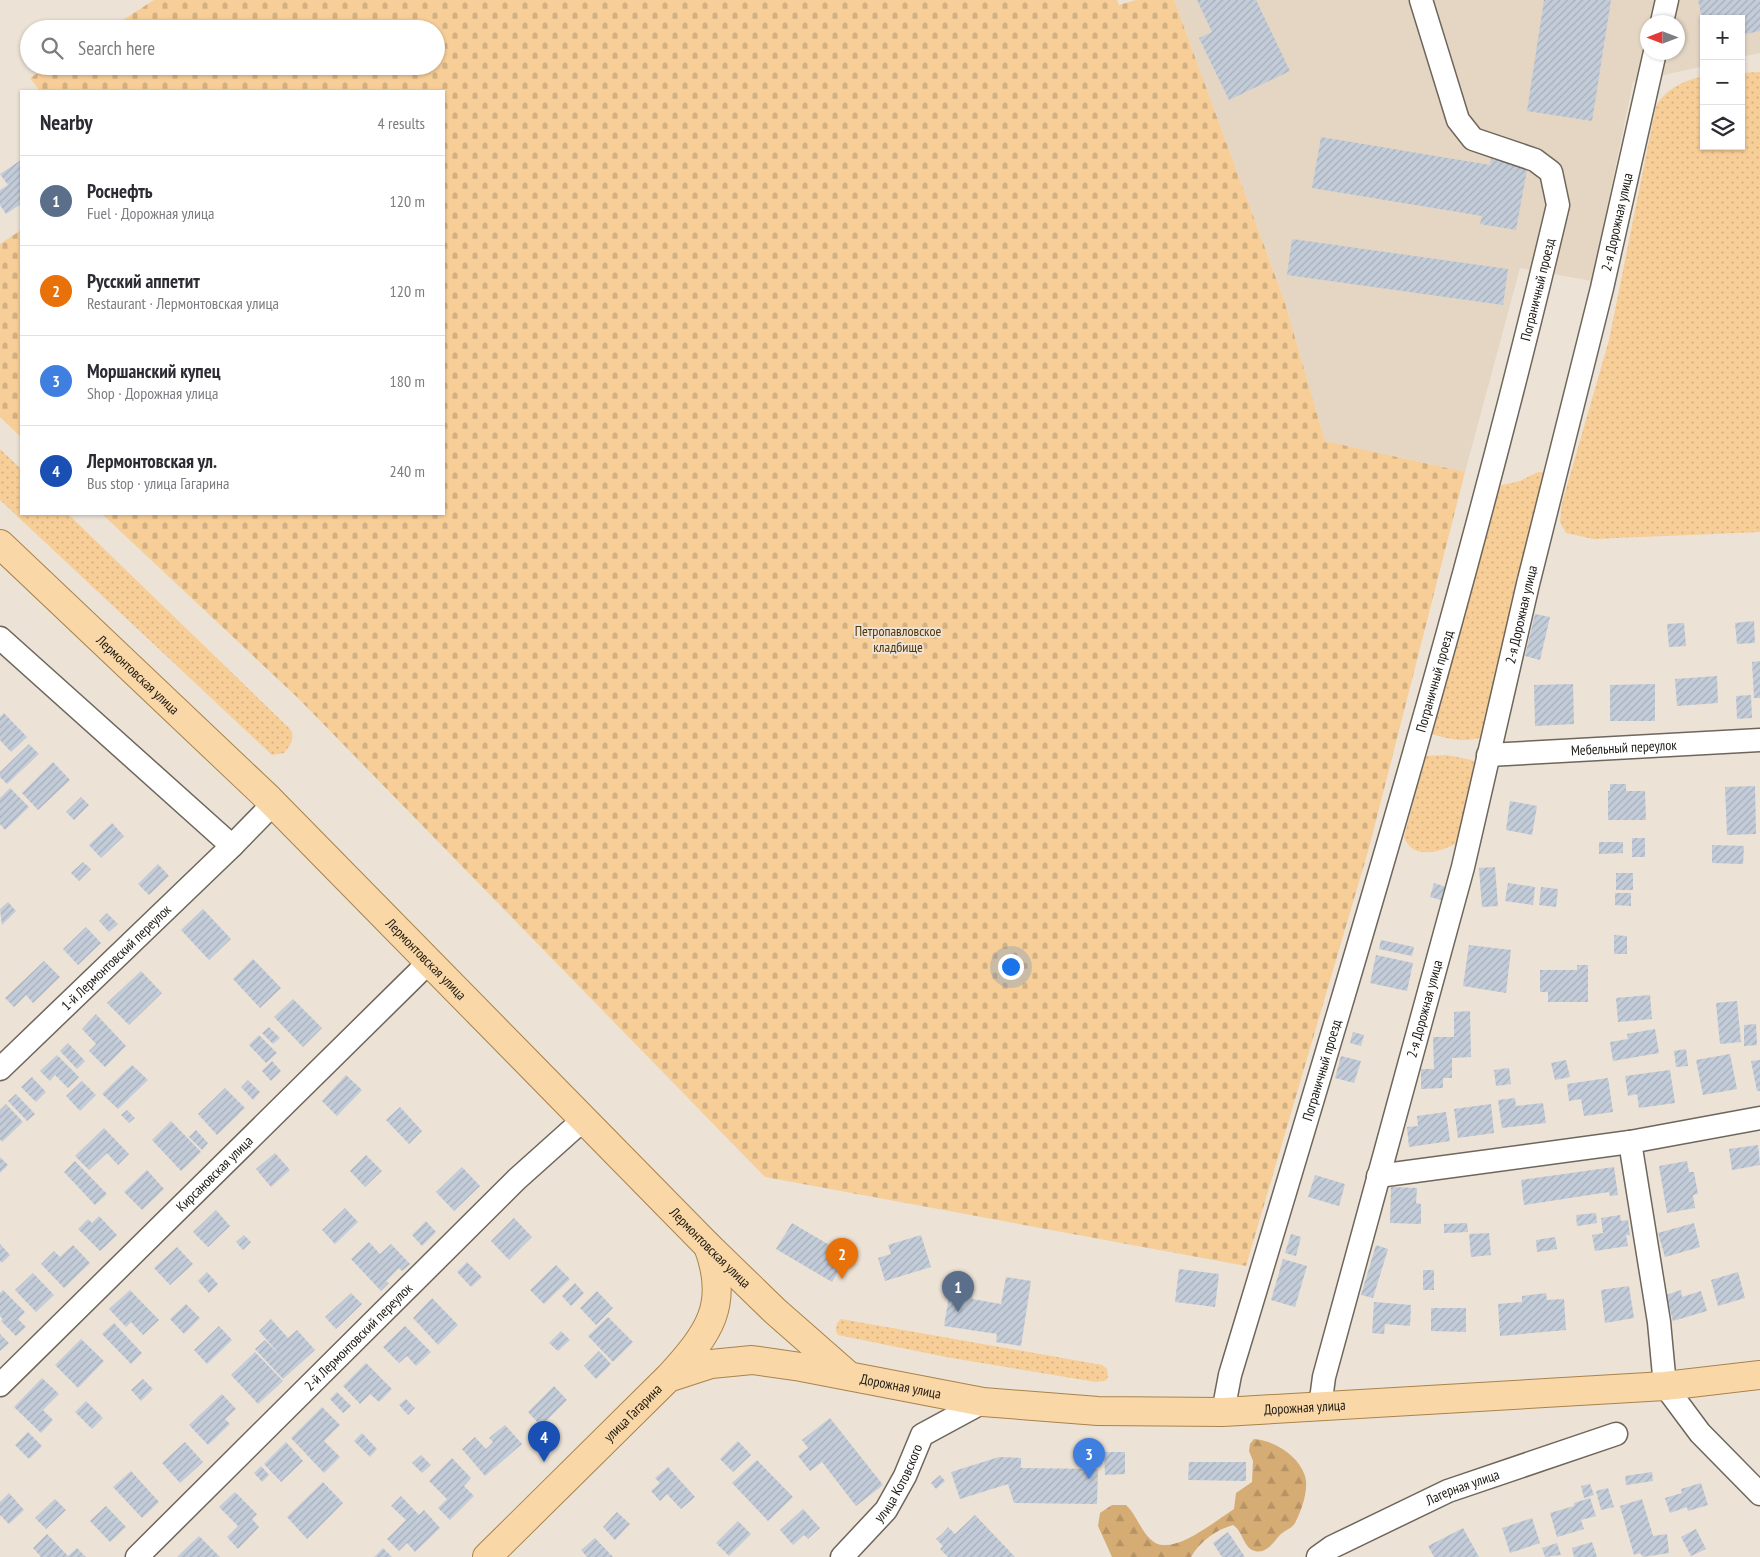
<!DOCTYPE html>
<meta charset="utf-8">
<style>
body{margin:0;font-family:"PT Sans Narrow",sans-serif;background:#f2f2f3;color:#2b2b33}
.controls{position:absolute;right:15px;top:15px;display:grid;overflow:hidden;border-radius:0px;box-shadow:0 1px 4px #0004}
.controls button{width:45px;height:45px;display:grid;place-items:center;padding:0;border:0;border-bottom:1px solid #e1e1e2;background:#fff;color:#2b2b33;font:25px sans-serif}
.compass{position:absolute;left:1640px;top:15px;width:45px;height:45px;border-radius:50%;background:#fff;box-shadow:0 1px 4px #0004;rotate:270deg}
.you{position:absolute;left:1010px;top:966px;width:18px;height:18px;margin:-12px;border:4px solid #fff;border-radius:50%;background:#1a73e8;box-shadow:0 0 0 8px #1a73e833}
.badge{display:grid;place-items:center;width:32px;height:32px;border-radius:50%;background:#0b8043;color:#fff;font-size:16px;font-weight:700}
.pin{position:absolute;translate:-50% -41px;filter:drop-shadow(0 1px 2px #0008)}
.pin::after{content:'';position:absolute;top:26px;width:18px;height:15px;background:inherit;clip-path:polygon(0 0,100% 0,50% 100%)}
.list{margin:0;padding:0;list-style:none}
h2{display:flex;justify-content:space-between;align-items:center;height:65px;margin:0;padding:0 20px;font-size:21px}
h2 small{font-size:16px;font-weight:400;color:#7c7c81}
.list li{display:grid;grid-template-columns:32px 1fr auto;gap:15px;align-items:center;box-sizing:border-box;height:90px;padding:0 20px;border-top:1px solid #e1e1e2}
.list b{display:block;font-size:19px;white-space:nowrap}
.list p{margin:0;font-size:16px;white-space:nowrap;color:#7c7c81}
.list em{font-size:16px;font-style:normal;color:#7c7c81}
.icon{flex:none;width:28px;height:28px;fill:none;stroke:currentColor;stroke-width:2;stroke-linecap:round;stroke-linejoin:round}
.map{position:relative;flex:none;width:1760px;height:1557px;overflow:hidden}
.search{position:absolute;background:#fff;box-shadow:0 1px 4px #0004;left:20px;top:20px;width:425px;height:55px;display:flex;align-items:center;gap:12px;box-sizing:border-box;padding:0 18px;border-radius:28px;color:#7c7c81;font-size:19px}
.panel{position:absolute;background:#fff;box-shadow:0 1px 4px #0004;left:20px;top:90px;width:425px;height:425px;border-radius:0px}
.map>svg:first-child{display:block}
.built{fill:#e4d6c3;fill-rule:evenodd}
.grass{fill:url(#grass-dots)}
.forest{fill:url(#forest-firs)}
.cemetery{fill:url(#cemetery-stones)}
.building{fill:url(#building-hatch)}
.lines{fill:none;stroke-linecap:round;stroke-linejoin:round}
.minor-casing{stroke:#6e665b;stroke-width:25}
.major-casing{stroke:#a9834c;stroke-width:30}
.minor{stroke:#fff;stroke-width:22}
.major{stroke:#f9d7a6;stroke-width:28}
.labels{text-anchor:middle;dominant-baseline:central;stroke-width:4;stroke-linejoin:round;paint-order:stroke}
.street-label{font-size:14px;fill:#1b1813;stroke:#ece2d6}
.park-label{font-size:14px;fill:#513607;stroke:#ece2d6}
</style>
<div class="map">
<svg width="1760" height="1557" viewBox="0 0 1760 1557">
<defs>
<pattern id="grass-dots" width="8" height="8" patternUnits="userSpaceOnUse" patternTransform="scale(1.25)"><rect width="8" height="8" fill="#f7ce97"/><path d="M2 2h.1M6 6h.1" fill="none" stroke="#d3b081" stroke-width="1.8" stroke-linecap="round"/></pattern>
<pattern id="forest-firs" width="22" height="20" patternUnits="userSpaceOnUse" patternTransform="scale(1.25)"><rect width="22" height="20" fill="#d5ac74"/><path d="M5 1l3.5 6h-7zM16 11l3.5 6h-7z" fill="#b69364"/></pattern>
<pattern id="cemetery-stones" width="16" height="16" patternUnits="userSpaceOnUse" patternTransform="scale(1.25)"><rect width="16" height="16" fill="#f7ce97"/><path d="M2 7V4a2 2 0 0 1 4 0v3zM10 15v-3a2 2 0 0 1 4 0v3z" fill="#d3b081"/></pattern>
<pattern id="building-hatch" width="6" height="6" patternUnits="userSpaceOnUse" patternTransform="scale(1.25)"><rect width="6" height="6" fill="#c3ccd9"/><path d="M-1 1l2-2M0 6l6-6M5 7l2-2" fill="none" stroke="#a7aeb9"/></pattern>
</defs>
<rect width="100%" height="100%" fill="#ece2d6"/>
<path class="built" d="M1174,0H1760V53L1741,57V19H1704V66L1633,82L1592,281L1520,268L1465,472L1325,441L1284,300ZM1648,22H1678V52H1648Z"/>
<path class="grass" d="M1760,72V532L1593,539L1566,533L1560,522L1562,503L1609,340L1656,106C1667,88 1683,81 1704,76V146H1741V73Z
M0,449L21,469V514H68L290,729C296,738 290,746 284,753L272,755L0,500Z
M1538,472L1545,473L1482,737C1466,743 1448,739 1432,734L1431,729L1498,486L1520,481Z
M1446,755L1472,760L1476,765L1459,842C1441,852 1413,861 1404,837L1426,756Z
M841,1319L1102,1365L1107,1369L1108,1377L1105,1381L1096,1382L946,1357L838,1335L836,1331L837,1323Z"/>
<path class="forest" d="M1254,1439C1275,1441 1298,1455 1305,1476C1309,1489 1302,1509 1296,1521C1293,1529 1284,1530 1279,1536C1273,1543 1266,1554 1255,1551C1243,1548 1243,1531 1233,1525C1216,1530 1200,1541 1191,1557H1112L1098,1526L1100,1513L1112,1505H1126C1137,1515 1141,1533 1154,1542C1174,1556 1218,1519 1234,1509L1236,1493L1252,1482L1253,1461L1249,1451L1250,1444Z"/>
<path class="cemetery" d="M154,0H1117L1119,5L1136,0H1174L1284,300L1325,441L1465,472L1369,848L1246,1266L765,1177L298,698L102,514H444V91H40L30,78L49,66H436V29H109Z
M21,230V437L0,417V244Z"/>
<path class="building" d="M1197,0H1256L1290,71L1229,100L1199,38L1212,32Z
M1544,0H1611L1592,121L1527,111Z
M1698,0H1760V31L1741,35V19H1704L1703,23Z
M1321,137L1490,165L1491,158L1528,164L1516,230L1480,224L1482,216L1312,188Z
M21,160V204L6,214L0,205V190L8,185L0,174Z
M1292,239L1508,269L1503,305L1287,275Z
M1535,614L1550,617L1540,660L1525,656Z
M1754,621L1755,643L1737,644L1735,623Z
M1684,623L1686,646L1669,647L1667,624Z
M1760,661V698H1754L1752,662Z
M1717,676L1718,703L1677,706L1675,679Z
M1573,684L1574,724L1535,726L1534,685Z
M1655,684V721H1610V685Z
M1751,695L1752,718L1737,719L1736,696Z
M4,713L27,737L11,752L0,740V717Z
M29,744L39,754L7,784L0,777V772Z
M53,762L70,780L38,810L22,793Z
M1610,784H1626V791H1645L1646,820H1608V791H1610Z
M1755,786L1756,834L1727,835L1725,787Z
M10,788L29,807L5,830L0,824V798Z
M81,797L89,805L74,820L66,812Z
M1510,801L1537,806L1532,835L1506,830Z
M112,823L124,836L101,858L89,845Z
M1632,838H1645V857H1632Z
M1599,842H1623V853L1599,854Z
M1712,845L1744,846L1743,864L1712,863Z
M83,862L91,869L79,881L71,873Z
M158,864L169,876L149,895L138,884Z
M1495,867L1498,906L1482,907L1479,868Z
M1616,873H1633V890H1616Z
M1434,883L1449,888L1445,901L1430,897Z
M1508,883L1535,887L1533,905L1505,901Z
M1541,887L1558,889L1556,907L1539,905Z
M1615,893H1631V906L1615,905Z
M8,902L16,911L2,925L0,909Z
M203,909L231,939L209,960L181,930Z
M107,913L118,924L109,932L99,921Z
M86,927L101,943L78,965L63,949Z
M1614,935L1627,936V954H1614Z
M1381,940L1414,947L1412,956L1379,949Z
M1469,945L1511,950L1506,993L1463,986Z
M1376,955L1413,963L1407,991L1370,983Z
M253,959L281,988L260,1008L233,979Z
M44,961L60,977L33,1003L26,995L14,1007L5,998Z
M1577,965H1588V1002H1548V992H1540V970H1577Z
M141,971L162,993L129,1025L107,1003Z
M1650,995L1652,1019L1618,1022L1616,998Z
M293,999L322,1028L303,1047L274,1017Z
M1737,1001L1741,1042L1720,1044L1716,1003Z
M1470,1011L1471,1057L1452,1058V1078H1443V1088L1421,1089V1069H1434L1433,1037H1454V1012Z
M96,1014L126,1046L105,1067L89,1051L96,1044L82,1029Z
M1756,1024L1757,1045L1744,1046V1025Z
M269,1027L280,1038L273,1044L262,1033Z
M1655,1029L1659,1053L1613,1061L1610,1042L1628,1039L1627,1034Z
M1353,1032L1364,1035L1361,1046L1350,1043Z
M259,1035L277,1053L266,1063L249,1045Z
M68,1043L85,1061L77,1069L60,1051Z
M1686,1049L1688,1066L1676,1067L1674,1051Z
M1730,1054L1737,1089L1703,1095L1696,1060Z
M57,1055L79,1077L68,1088L55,1075L50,1081L40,1071Z
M1341,1056L1361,1061L1354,1083L1335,1078Z
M1566,1060L1570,1077L1555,1080L1551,1063Z
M1760,1060V1091H1757L1751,1061Z
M272,1061L281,1071L271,1081L262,1071Z
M132,1065L148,1080L118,1109L102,1094Z
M1509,1068L1511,1084L1496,1086L1494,1070Z
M1670,1070L1675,1103L1639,1108L1637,1094L1628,1096L1625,1076Z
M346,1075L362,1090L337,1116L322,1101Z
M32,1077L46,1092L36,1102L21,1087Z
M1608,1078L1613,1112L1584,1116L1581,1099L1569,1101L1567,1084Z
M248,1080L260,1092L253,1100L241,1087Z
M82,1081L96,1095L80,1111L66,1096Z
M225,1088L245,1108L217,1135L198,1114Z
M16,1094L35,1114L27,1121L8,1101Z
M1515,1098L1516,1106L1543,1103L1546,1123L1502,1128L1498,1100Z
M6,1104L23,1122L2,1142L0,1139V1110Z
M1491,1104L1494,1133L1458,1138L1454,1109Z
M400,1107L422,1131L409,1144L386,1120Z
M127,1110L135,1118L129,1123L121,1115Z
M1446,1112L1450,1141L1409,1147L1407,1127L1418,1126L1417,1116Z
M171,1121L201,1152L181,1171L152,1140Z
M104,1128L129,1154L118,1165L107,1153L89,1170L75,1156Z
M196,1130L208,1143L202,1150L189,1137Z
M1758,1145L1760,1165L1732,1170L1729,1149Z
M275,1153L290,1170L271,1187L256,1169Z
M366,1155L382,1171L365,1187L350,1171Z
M0,1157L8,1165L0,1173Z
M75,1161L107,1194L95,1205L64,1172Z
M1687,1161L1689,1172H1694L1698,1194L1693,1195L1695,1208L1667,1213L1659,1166Z
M462,1167L480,1186L454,1211L436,1192Z
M1614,1167L1618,1195L1610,1196L1609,1192L1524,1205L1521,1180Z
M147,1170L164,1189L142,1210L124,1192Z
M1315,1175L1345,1184L1339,1206L1308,1197Z
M1391,1187L1417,1188L1416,1203L1421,1204V1224L1390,1223Z
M345,1208L358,1222L335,1244L322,1230Z
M216,1210L230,1226L208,1247L193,1232Z
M1596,1213L1597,1223L1577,1226L1576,1215Z
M1620,1215L1621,1221L1628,1220L1630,1235H1626L1628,1246L1595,1251L1592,1235L1603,1233L1601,1218Z
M99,1216L117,1235L100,1251L78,1229L88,1219L92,1223Z
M514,1218L532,1237L509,1260L491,1241Z
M426,1221L436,1232L422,1246L412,1235Z
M792,1223L848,1256L832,1282L776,1249Z
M1467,1223L1468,1232L1444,1233V1224Z
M1694,1223L1700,1247L1665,1257L1658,1233Z
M1489,1233L1491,1255L1471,1257L1469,1234Z
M1291,1234L1301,1237L1296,1256L1285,1253Z
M244,1235L251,1242L243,1250L236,1242Z
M921,1235L931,1267L885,1281L878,1258L891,1254L888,1245Z
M1555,1237L1557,1249L1537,1252L1536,1240Z
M369,1242L380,1254L391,1244L410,1264L402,1271L399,1268L386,1281L389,1283L381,1291L351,1259Z
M0,1244L10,1255L2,1263L0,1261Z
M73,1245L90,1263L64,1288L41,1264L54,1251L60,1257Z
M1376,1245L1388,1249L1373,1298L1361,1295Z
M177,1247L193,1264L170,1285L154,1268Z
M1283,1259L1307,1266L1295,1307L1271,1300Z
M467,1262L482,1277L471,1287L457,1272Z
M556,1265L570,1279L544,1304L530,1290Z
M1179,1269L1219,1274L1215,1307L1175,1302Z
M1423,1270H1434V1290H1423Z
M207,1272L218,1284L209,1293L198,1281Z
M1738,1272L1745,1298L1718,1306L1711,1280Z
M33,1273L54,1295L36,1312L15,1290Z
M1006,1277L1031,1281L1021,1346L996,1342L997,1334L944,1326L951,1284L973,1288L972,1299L1001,1304Z
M575,1283L584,1293L571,1306L562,1296Z
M1629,1286L1634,1318L1605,1323L1601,1290Z
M3,1290L25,1312L18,1319L26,1327L16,1336L1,1321L3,1319L0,1316V1293Z
M130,1290L159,1320L143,1335L131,1322L126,1327L109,1309Z
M1681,1290L1682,1297L1701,1291L1707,1311L1673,1321L1666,1295Z
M597,1291L613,1308L596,1325L580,1308Z
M351,1293L362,1304L336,1329L325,1317Z
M1546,1293L1547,1300L1564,1299L1566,1330L1500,1336L1498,1304L1522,1302V1296Z
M432,1298L458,1325L438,1345L413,1318Z
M1374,1302L1411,1305L1410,1326L1385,1324L1384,1334L1372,1333Z
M186,1304L200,1318L184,1334L170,1319Z
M1431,1308H1466V1332L1431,1331Z
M608,1317L633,1342L613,1362L588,1336Z
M271,1319L288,1338L297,1330L315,1350L283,1379L255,1349L265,1340L281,1356L259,1331Z
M114,1323L142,1353L131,1364L102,1334Z
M219,1326L232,1340L207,1364L194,1350Z
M405,1326L431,1352L416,1366L407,1356L399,1363L383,1347Z
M561,1331L570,1340L558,1351L549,1343Z
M0,1334L9,1343L0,1351Z
M81,1339L104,1361L78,1388L55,1365Z
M599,1351L611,1364L596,1379L584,1366Z
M255,1352L283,1381L258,1404L231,1375Z
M366,1363L392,1389L379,1402L370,1394L360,1404L343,1386Z
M42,1378L59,1394L43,1410L53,1420L41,1433L14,1407Z
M143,1379L153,1389L141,1401L131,1390Z
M554,1386L567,1400L541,1426L528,1412Z
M337,1392L351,1406L343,1413L330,1399Z
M222,1394L236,1409L225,1419L230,1424L208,1445L189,1425Z
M406,1399L415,1408L408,1415L399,1405Z
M86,1401L103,1418L92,1429L75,1412Z
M322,1407L340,1425L324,1441L340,1457L324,1473L291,1438Z
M830,1418L883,1485L856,1506L822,1462L810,1471L798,1456L808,1448L802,1440Z
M505,1425L522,1444L485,1476L462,1449L475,1437L486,1449L493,1442L489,1438Z
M28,1432L42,1446L29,1459L15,1445Z
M362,1433L377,1449L370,1457L354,1441Z
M738,1441L751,1455L733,1472L720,1459Z
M185,1442L203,1462L180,1483L162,1463Z
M286,1442L303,1461L281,1482L264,1464Z
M1104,1452H1125V1474L1105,1475Z
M421,1455L431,1465L422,1473L412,1463Z
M999,1457L1021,1458V1468L1098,1469L1097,1504L1014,1503L1008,1484L960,1499L951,1472Z
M452,1458L471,1478L464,1486L474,1496L450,1520L438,1508L447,1499L429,1481Z
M757,1460L793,1497L768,1521L732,1483Z
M1189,1462H1246V1481L1188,1480Z
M261,1466L269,1475L262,1482L254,1473Z
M668,1467L695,1497L681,1509L667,1494L660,1501L651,1491L660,1483L655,1478Z
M131,1471L159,1502L142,1518L113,1487Z
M1652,1472L1653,1481L1626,1485L1625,1476Z
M940,1475L945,1481L936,1489L931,1483Z
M323,1482L343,1503L307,1539L287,1517Z
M1701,1483L1708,1505L1688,1511L1687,1507L1670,1513L1665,1498L1682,1493L1681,1489Z
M1590,1484L1594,1495L1584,1498L1581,1486Z
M1608,1488L1614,1507L1601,1510L1596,1491Z
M235,1492L257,1514L252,1519L259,1527L238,1549L227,1537L238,1526L219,1507Z
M9,1493L24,1510L9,1524L0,1515V1502Z
M401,1496L419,1515L424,1510L440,1528L415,1552L407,1543L399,1551L387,1539L406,1520L391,1506Z
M1590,1498L1596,1516L1581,1520L1584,1529L1557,1537L1550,1513L1574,1506V1503Z
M55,1499L66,1510L46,1529L35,1518Z
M1642,1499L1653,1536L1667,1534L1669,1553L1643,1557L1640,1553L1634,1555L1620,1506Z
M106,1506L126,1527L110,1542L90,1521Z
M803,1509L820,1528L808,1539L804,1535L793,1545L780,1530Z
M617,1512L630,1524L615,1540L603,1527Z
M975,1515L1015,1557H948L940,1549L943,1546L936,1539L943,1533L948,1527L955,1534Z
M1532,1518L1540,1543L1510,1553L1502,1528Z
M738,1521L751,1534L729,1556L716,1543Z
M1463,1528L1479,1557H1434L1428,1546Z
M1696,1529L1706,1549L1691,1556L1681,1537Z
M1228,1532L1245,1557H1222L1213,1543Z
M47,1534L68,1556L77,1548L86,1557H41L33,1548Z
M199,1536L220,1557H177Z
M595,1538L613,1557H587L581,1550Z
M1592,1542L1597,1557H1574L1572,1548Z
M1557,1543L1561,1555L1545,1557L1542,1548Z
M383,1548L392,1557H374Z"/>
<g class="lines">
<g class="minor-casing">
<g id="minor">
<path d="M1662,22L1667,0"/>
<path d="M0,638L232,846L273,804"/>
<path id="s1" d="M1488,755L1760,740"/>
<path id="s2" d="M0,1069L232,846"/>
<path d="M1630,1142L1659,1322L1665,1386L1700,1433L1760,1494"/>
<path d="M1378,1176L1630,1142L1760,1118"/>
<path id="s3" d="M0,1385L429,962"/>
<path id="s4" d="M1320,1407L1324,1377L1463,867L1528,584L1602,288L1655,52"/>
<path id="s5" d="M1223,1412L1230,1375C1347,987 1465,599 1558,205L1551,172L1535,160L1473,139L1458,120L1421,0"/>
<path id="s6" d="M137,1557L517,1179L584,1119"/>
<path id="s7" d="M842,1557L886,1510L905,1476L922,1435L983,1402"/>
<path id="s8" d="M1318,1557L1332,1547L1448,1491L1616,1434"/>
</g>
</g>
<g class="major-casing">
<g id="major">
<path id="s9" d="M0,544L269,799L708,1246L775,1311L849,1376"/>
<path d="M670,1376C709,1333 730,1305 708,1246"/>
<path id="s10" d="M487,1557L668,1378L711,1364L752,1360L801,1367L983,1402L1098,1411L1223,1412L1665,1386L1760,1375"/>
</g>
</g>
<use href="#minor" class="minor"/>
<use href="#major" class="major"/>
</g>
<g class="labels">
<g class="street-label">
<text stroke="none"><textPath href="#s4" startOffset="1222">2-я Дорожная улица</textPath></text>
<text stroke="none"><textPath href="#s5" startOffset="1166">Пограничный проезд</textPath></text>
<text stroke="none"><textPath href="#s4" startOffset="818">2-я Дорожная улица</textPath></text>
<text stroke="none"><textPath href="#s9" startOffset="190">Лермонтовская улица</textPath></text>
<text stroke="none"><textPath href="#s5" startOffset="761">Пограничный проезд</textPath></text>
<text stroke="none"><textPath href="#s1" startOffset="136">Мебельный переулок</textPath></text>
<text stroke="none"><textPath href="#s2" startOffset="161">1-й Лермонтовский переулок</textPath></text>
<text stroke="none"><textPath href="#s9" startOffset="595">Лермонтовская улица</textPath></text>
<text stroke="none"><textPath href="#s4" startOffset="412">2-я Дорожная улица</textPath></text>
<text stroke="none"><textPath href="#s5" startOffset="356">Пограничный проезд</textPath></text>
<text stroke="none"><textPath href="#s3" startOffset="301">Кирсановская улица</textPath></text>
<text stroke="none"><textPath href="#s9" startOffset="1000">Лермонтовская улица</textPath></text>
<text stroke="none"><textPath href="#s6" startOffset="312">2-й Лермонтовский переулок</textPath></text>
<text stroke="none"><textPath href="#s10" startOffset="492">Дорожная улица</textPath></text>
<text stroke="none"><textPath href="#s10" startOffset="898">Дорожная улица</textPath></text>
<text stroke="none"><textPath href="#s10" startOffset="205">улица Гагарина</textPath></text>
<text stroke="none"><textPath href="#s7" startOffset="94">улица Котовского</textPath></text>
<text stroke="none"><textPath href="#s8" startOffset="161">Лагерная улица</textPath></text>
</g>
<g class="park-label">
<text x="898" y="631">Петропавловское<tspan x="898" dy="16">кладбище</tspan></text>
</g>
</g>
</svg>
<div class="controls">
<button>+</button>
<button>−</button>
<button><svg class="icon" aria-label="layers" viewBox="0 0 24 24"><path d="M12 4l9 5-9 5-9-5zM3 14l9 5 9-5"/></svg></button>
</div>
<svg class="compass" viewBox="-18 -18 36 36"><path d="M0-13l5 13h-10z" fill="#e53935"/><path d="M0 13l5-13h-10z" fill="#7c7c81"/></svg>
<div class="you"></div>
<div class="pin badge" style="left:958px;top:1312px;background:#5c6f8a">1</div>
<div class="pin badge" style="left:842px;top:1279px;background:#e8710a">2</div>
<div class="pin badge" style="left:1089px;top:1479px;background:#3f7fe0">3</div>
<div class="pin badge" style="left:544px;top:1462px;background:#1a4fb4">4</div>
<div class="search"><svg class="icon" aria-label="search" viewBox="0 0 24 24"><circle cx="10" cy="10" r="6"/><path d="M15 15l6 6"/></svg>Search here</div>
<section class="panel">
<h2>Nearby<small>4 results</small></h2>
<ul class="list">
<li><span class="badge" style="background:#5c6f8a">1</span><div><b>Роснефть</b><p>Fuel · Дорожная улица</p></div><em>120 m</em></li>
<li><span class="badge" style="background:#e8710a">2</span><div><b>Русский аппетит</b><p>Restaurant · Лермонтовская улица</p></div><em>120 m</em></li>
<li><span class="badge" style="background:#3f7fe0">3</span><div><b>Моршанский купец</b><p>Shop · Дорожная улица</p></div><em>180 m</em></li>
<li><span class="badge" style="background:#1a4fb4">4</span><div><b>Лермонтовская ул.</b><p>Bus stop · улица Гагарина</p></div><em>240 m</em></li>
</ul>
</section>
</div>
